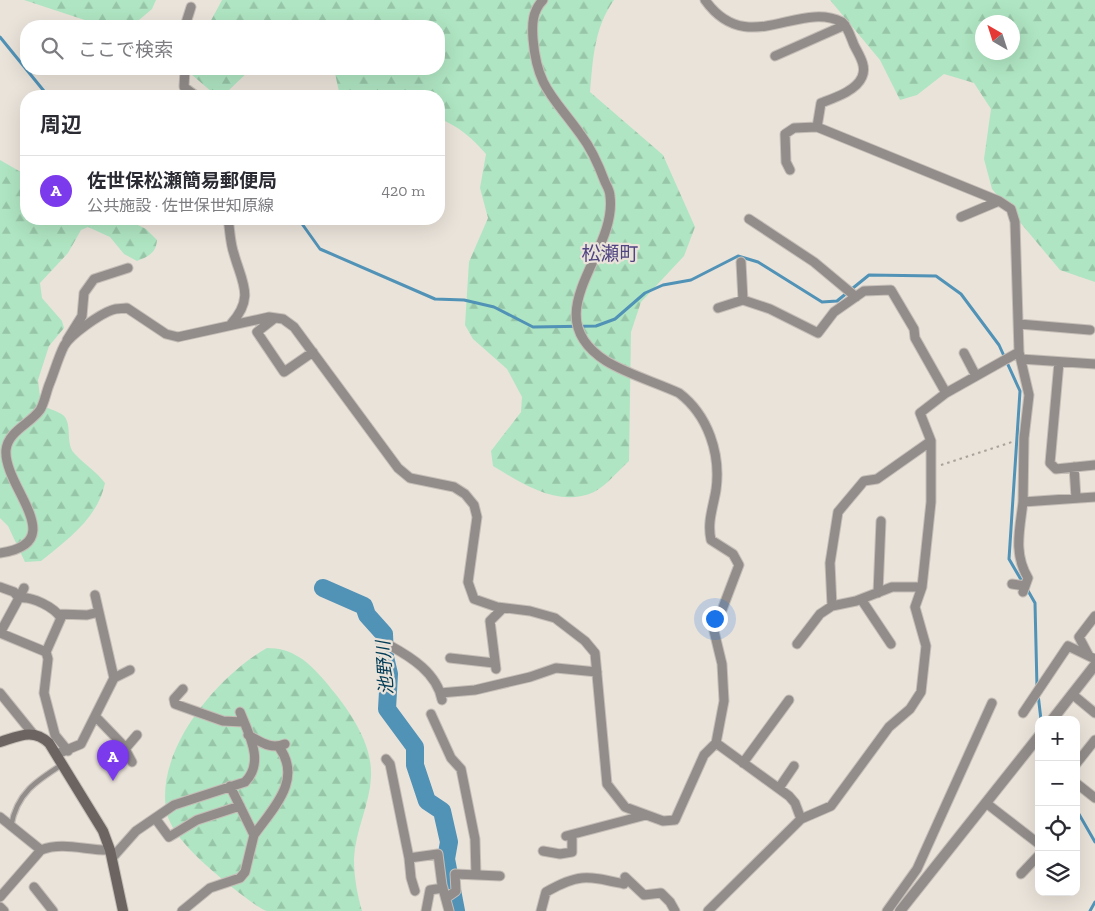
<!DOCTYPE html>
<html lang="ja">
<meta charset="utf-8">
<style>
body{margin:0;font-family:"Zilla Slab","Noto Sans JP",serif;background:#f7f7f7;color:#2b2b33}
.controls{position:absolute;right:15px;bottom:15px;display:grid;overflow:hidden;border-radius:10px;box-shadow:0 5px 20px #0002}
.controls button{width:45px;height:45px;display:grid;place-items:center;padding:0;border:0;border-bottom:1px solid #e1e1e2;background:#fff;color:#2b2b33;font:25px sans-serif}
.compass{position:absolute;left:975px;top:15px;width:45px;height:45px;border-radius:50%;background:#fff;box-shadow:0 5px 20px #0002;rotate:321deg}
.you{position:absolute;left:714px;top:618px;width:18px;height:18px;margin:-12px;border:4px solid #fff;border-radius:50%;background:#1a73e8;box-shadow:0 0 0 8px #1a73e833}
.badge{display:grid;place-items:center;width:32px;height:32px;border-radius:50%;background:#7c3aed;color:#fff;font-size:16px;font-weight:700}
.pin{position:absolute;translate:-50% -41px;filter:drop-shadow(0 1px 2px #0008)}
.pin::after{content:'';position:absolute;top:26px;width:18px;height:15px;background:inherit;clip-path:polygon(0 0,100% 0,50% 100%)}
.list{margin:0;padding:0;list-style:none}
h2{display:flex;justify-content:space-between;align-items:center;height:65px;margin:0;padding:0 20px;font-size:21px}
h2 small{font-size:16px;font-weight:400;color:#7c7c81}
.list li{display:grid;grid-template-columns:32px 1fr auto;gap:15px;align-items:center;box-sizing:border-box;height:70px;padding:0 20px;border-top:1px solid #e1e1e2}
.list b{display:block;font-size:19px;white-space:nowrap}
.list p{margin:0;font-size:16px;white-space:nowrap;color:#7c7c81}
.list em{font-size:16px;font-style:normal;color:#7c7c81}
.icon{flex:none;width:28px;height:28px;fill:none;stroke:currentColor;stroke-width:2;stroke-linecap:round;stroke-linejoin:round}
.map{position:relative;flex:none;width:1095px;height:911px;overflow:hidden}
.search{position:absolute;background:#fff;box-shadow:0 5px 20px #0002;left:20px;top:20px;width:425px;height:55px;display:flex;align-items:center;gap:12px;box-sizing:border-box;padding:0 18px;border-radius:20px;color:#7c7c81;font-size:19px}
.panel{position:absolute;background:#fff;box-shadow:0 5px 20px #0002;left:20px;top:90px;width:425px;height:135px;border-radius:20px}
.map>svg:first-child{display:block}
.forest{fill:url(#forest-firs);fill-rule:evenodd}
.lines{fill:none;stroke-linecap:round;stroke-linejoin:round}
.stream{stroke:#5192b7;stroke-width:3}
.river{stroke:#5192b7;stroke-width:18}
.service-casing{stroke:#c5beb7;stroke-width:7}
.minor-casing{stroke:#c5beb7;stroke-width:11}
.tertiary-casing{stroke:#c5beb7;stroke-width:12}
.secondary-casing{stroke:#c5beb7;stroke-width:12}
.path{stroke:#a8a29b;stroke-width:2;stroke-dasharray:2.5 4;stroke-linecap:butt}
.service{stroke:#928d8b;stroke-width:4.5}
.minor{stroke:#928d8b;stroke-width:9}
.tertiary{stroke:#928d8b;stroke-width:10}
.secondary{stroke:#6b6461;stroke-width:10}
.labels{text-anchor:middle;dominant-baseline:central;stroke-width:4.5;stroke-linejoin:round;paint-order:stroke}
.water-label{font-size:18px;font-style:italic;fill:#013b55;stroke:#eae3da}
.quarter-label{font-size:19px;fill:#504482;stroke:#eae3da}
</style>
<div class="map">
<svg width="1095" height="911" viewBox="0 0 1095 911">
<defs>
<pattern id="forest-firs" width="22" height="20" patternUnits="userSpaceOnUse" patternTransform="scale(1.25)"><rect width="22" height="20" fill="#afe5c2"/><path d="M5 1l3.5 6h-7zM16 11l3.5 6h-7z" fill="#97c5a7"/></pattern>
</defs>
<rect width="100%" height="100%" fill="#eae3da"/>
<path class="forest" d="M24,0H156L152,9L132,26H103Z
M222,0H614C594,28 593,59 590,92L663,155L695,227L684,256L641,302L631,332L629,461C618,471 606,486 594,492C558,508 523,484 493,466L491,451L521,412L522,397L507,369L473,339L465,325L469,262L488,218L480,188L486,154C473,139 458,125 439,119V96H340L334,69H439V26H208Z
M830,0H1095V282L1060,270L992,189L984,159L991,109L974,83L944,74L917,95L900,100L880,60ZM982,22H1012V52H982Z
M191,69H251L228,91L213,93L191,74Z
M0,160L26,175V219H126L146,229L157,240C156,253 149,256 137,261L124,254L110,237L88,227L81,230L68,253L40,283L42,298L62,321L64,328L49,346L38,380L41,405C47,408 57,411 63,415C73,424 65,443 74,453C84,464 96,471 105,483C98,518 67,540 41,561L25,562L8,526L0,518Z
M267,648C292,648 308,661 324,680C346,706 373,741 371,777C370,804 355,831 354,859C354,876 357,894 362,911C339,911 316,911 293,911C285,911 275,911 267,911C258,909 223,880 215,873C199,859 173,836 167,814C153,752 217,676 267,648Z"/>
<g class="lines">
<path class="stream" d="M0,37L48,96
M294,219L300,221L320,249L435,299L464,300L494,307L533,327L596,326L615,319L645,293L663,285L691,280L738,256L758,262L822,302L837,301L869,275L936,276L961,294L999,345L1020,391L1009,559L1023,583
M1027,589L1035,603L1037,688
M1038,694L1041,720
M1076,809L1095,842
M1090,911L1095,902"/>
<path class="river" d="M323,588L364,606L367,615L384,634L385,657L389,674L387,709L415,747V765L427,801L442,811L449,842L446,859L456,911"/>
<g class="service-casing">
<path id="service" d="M11,826C17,793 36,781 63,764"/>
</g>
<g class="minor-casing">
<path id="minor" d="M705,0C747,59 798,0 842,22C848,27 851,38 854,45C859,55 867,66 862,77C856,91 834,98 821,103L817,127L999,201L1011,209L1015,222L1019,352L1029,395L1024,438L1023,502L1095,497
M185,26L191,7
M775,56L845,25
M185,69L184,87L196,96
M790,170L786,162L785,134L794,128L817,127
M961,217L999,201
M228,219C230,230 230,243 234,254C242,283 255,297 231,324
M749,219L814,262L856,297
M741,262L743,300
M718,308L743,300L770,309L818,333L834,312L864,291L891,290L914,329L915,338L946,393
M275,318L257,332L284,372L313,352
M1019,324L1090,330
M67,340L82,316L84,293L94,279L128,268
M964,353L976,376
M1021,359L1095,364
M1059,362L1050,463L1056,469L1095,465
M1074,467L1076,498
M1023,502C1020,529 1013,553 1028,578L1023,592
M0,553C72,543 3,487 6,450C8,431 30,424 40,410C44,404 46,393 49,385C54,373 58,358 64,346C70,335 100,314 112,310C117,308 122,309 127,308L166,334L178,337L269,317L283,319L294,327L398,468L410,478L454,487L465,494L474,505L477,517L468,582L474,599L497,607L530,611L555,618L585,641L595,653L607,784L625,807L663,821L675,820L704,755L716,743L724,701L722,664L714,631L739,565L733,554L711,540C707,522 713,508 716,490C721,454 708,415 679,393C655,382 627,374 606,361C533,314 618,254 610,196C610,191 607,186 605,182C599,166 591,148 581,135C554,97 537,88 533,39C532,25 532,11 543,0
M1012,584L1025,586
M0,587L14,592L19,598L0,633
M922,587H892L856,601L832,606L830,563L838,512L864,481L877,479L931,441
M24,588L19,598C32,596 54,607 61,618L46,652L48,659L44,693L55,735L68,751
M878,593L881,521
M861,599L891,644
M58,614L87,615L99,612
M0,633L46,652
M797,644L820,614L832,606
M389,645C411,657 437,673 442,700
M1089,656L1079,637L1095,616
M450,658L494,663
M496,669L490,621L503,608
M114,678L130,670
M183,689L174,699L175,704L223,721L243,722
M0,693L34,735
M440,693L475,690L530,677L556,668L597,672
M1072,694L1095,713
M1023,713L1068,646L1095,659
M431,714L451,758L461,769L475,839L476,875
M96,717L123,745L132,762
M248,735C261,742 271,750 285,744
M716,743L789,796L795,803L801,819
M125,749L137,735
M57,754L81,744L114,678L95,595
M386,759L390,764L409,858
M743,763L789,700
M1076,764L1095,740
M1076,783L1095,798
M230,786L254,835C273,808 303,780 279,747
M779,788L794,766
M986,803L1039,844
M0,817L41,850
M155,818L169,837L197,820L240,806
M566,836L646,815
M543,851L560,854L572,852V835
M112,858L136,831L174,805L245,782C265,762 249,735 240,712
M1021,874L1039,855
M625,877L644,895L661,893L670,902L675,911
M34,887L53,911
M415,891L411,878L409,858L438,854L442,885L449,911
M0,897L41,850C63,841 88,851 110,850
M446,898L456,891L455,874L500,876
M0,907L4,911
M182,911L210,888L240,878L245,872L254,835
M426,911L430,890L443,888
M541,911L546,892C579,873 587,876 624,884L627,879
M708,911L801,819L831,806L889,727L910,709L921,692L926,646L915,607L922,587L931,502V441L920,413L946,393L1019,352
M887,911L917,869L992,703"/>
</g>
<g class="tertiary-casing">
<path id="tertiary" d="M1052,720L1095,665
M900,911L1039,736"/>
</g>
<g class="secondary-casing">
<path id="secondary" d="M0,742C19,736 33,728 49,743L103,831L110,850L123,911"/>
</g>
<path class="path" d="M941,465L1015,441"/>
<use href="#service" class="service"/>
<use href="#minor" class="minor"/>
<use href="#tertiary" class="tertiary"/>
<use href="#secondary" class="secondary"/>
</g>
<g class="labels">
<g class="water-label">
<text transform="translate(385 668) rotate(-94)">池野川</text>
</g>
<g class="quarter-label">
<text x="610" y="253">松瀬町</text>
</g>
</g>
</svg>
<div class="controls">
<button>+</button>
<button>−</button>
<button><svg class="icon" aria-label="locate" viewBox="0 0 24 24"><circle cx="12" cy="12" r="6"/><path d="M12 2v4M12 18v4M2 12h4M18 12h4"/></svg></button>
<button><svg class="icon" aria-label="layers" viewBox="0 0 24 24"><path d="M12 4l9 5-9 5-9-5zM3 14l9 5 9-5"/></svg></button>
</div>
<svg class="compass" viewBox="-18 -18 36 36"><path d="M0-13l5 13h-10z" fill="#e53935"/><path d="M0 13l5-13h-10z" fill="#7c7c81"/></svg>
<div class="you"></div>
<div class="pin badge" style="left:113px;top:781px">A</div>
<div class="search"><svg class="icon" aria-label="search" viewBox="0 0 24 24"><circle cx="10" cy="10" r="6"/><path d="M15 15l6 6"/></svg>ここで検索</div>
<section class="panel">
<h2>周辺<small></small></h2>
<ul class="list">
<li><span class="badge">A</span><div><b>佐世保松瀬簡易郵便局</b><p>公共施設 · 佐世保世知原線</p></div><em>420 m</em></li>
</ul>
</section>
</div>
